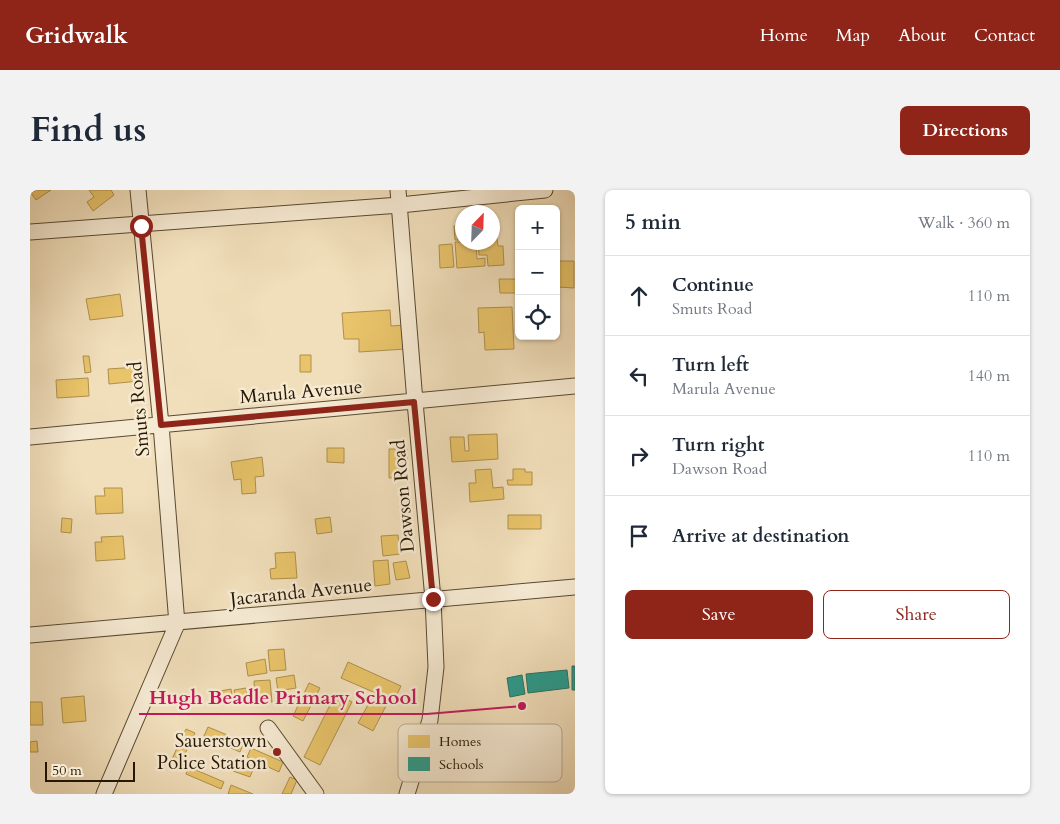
<!DOCTYPE html>
<meta charset="utf-8">
<style>
body{margin:0;font-family:Cardo,serif;background:#f2f2f3;color:#1f2937}
.controls{position:absolute;right:15px;top:15px;display:grid;overflow:hidden;border-radius:8px;box-shadow:0 1px 4px #0004}
.controls button{width:45px;height:45px;display:grid;place-items:center;padding:0;border:0;border-bottom:1px solid #e0e1e3;background:#fff;color:#1f2937;font:25px sans-serif}
.compass{position:absolute;left:425px;top:15px;width:45px;height:45px;border-radius:50%;background:#fff;box-shadow:0 1px 4px #0004;rotate:23deg}
.scale{position:absolute;left:15px;bottom:12px;width:90px;box-sizing:border-box;padding-left:5px;border:2px solid #261701;border-top:0;font-size:14px;line-height:18px;white-space:nowrap;color:#261701;-webkit-text-stroke:4px #f6ead3;paint-order:stroke}
.stop{position:absolute;width:15px;height:15px;margin:-11px;border:4px solid #8f2418;border-radius:50%;background:#fff}
.stop.end{background:#8f2418;border-color:#fff;box-shadow:0 1px 5px #0008}
.list{margin:0;padding:0;list-style:none}
h2{display:flex;justify-content:space-between;align-items:center;height:65px;margin:0;padding:0 20px;font-size:21px}
h2 small{font-size:16px;font-weight:400;color:#747a83}
.list li{display:grid;grid-template-columns:32px 1fr auto;gap:15px;align-items:center;box-sizing:border-box;height:80px;padding:0 20px;border-top:1px solid #e0e1e3}
.list b{display:block;font-size:19px;white-space:nowrap}
.list p{margin:0;font-size:16px;white-space:nowrap;color:#747a83}
.list em{font-size:16px;font-style:normal;color:#747a83}
.actions{display:flex;gap:10px;padding:15px 20px}
.actions a{flex:1;padding:11px 0;border:1px solid #8f2418;border-radius:8px;text-align:center;font-size:18px;color:#8f2418}
.actions .main{background:#8f2418;color:#fff}
.icon{flex:none;width:28px;height:28px;fill:none;stroke:currentColor;stroke-width:2;stroke-linecap:round;stroke-linejoin:round}
.map{position:relative;flex:none;width:545px;height:604px;overflow:hidden;border-radius:8px}
header{display:flex;align-items:center;gap:30px;box-sizing:border-box;height:70px;padding:0 25px;background:#8f2418;color:#fff}
header strong{font-size:24px}
nav{display:flex;gap:28px;margin-inline-start:auto;font-size:18px}
.intro{display:flex;align-items:center;justify-content:space-between;box-sizing:border-box;height:120px;padding:0 30px}
h1{margin:0;font-size:35px}
.button{padding:12px 22px;border-radius:8px;background:#8f2418;color:#fff;font-size:18px;font-weight:700}
main{display:flex;gap:30px;padding:0 30px}
aside{flex:1;background:#fff;border-radius:8px;box-shadow:0 1px 4px #0004}
.map>svg:first-child{display:block}
.homes{fill:#e9c46a;stroke:#ae904a}
.schools{fill:#2a9d8f;stroke:#297564}
.lines{fill:none;stroke-linecap:round;stroke-linejoin:round}
.minor-casing{stroke:#594930;stroke-width:17}
.minor{stroke:#f6ead3;stroke-width:15}
.route{stroke:#8f2418;stroke-width:6}
.poi-dot{fill:#8f2418;stroke:#f6ead3;stroke-width:2}
.labels{text-anchor:middle;dominant-baseline:central;stroke-width:5;stroke-linejoin:round;paint-order:stroke}
.street-label{font-size:19px;fill:#261701;stroke:#f6ead3}
.poi-label{font-size:19px;fill:#261701;stroke:#f6ead3;text-anchor:end}
.key{fill:#f6ead3;stroke:#b8ab94;stroke-width:1}
.key-label{font-size:14px;fill:#261701}
.leader{fill:none;stroke:#c2185b;stroke-width:2}
.callout-dot{fill:#c2185b;stroke:#f6ead3;stroke-width:2}
.callout-label{font-size:20px;text-anchor:middle;font-weight:bold;fill:#c2185b;stroke:#f6ead3;stroke-width:5;stroke-linejoin:round;paint-order:stroke}
</style>
<header>
<strong>Gridwalk</strong>
<nav><a>Home</a><a>Map</a><a>About</a><a>Contact</a></nav>
</header>
<div class="intro"><h1>Find us</h1><a class="button">Directions</a></div>
<main>
<div class="map">
<svg width="545" height="604" viewBox="0 0 545 604">
<rect width="100%" height="100%" fill="#f1dfbb"/>
<filter id="stains"><feTurbulence type="fractalNoise" baseFrequency=".004" numOctaves="4"/><feColorMatrix values="0 0 0 0 .2 0 0 0 0 .09 0 0 0 0 .02 0 0 0 .5 -.17"/></filter>
<radialGradient id="worn" r=".72"><stop offset=".6" stop-color="#630" stop-opacity="0"/><stop offset="1" stop-color="#630" stop-opacity=".3"/></radialGradient>
<path class="homes" d="M6,0H21L6,10L1,3Z
M59,0H81L84,5L63,21L57,12L64,7Z
M424,36H432V50H425Z
M462,43H466L468,56H473L474,75L458,76L457,65H449L448,52H462Z
M425,52H446L447,69L455,68V76L427,78Z
M422,54L424,77L410,78L409,55Z
M528,71H544V98L528,97Z
M469,89H488L489,103H470Z
M90,104L93,126L60,130L56,109Z
M482,117L484,159L455,160L454,142L449,143L448,118Z
M360,120L361,136L375,135L376,159L329,162V149H314L312,123Z
M270,165H281V182H270Z
M53,166H59L61,182L55,183Z
M108,177L109,191L79,194L78,179Z
M58,188L59,206L27,208L26,190Z
M467,244L468,269L422,272L420,247H434L435,261H439L438,245Z
M297,258H314V273L297,272Z
M359,259H377V287L359,288Z
M232,267L234,286L225,287L226,303L212,304L211,289L204,290L201,272Z
M461,279L463,298L473,297L474,309L440,312L439,293H446L445,280Z
M483,279H495V282H502V295H478L477,290H483Z
M74,298H92L93,323L66,324L65,306H75Z
M478,325H511V339H478Z
M300,327L302,342L287,344L285,329Z
M32,328L42,329L41,343L31,342Z
M368,345L370,364L353,366L351,346Z
M93,346L95,369L66,371L65,352H72L71,347Z
M265,362L267,388L241,389L240,379L246,378L245,363Z
M358,370L360,394L345,396L343,371Z
M376,371L380,388L366,390L363,373Z
M254,459L256,480L240,481L238,460Z
M235,469L237,483L218,486L216,473Z
M318,472L371,496L364,511L311,488Z
M264,485L266,498L248,501L246,488Z
M240,490L242,512L225,513L224,491Z
M279,493L290,498L273,531L263,526Z
M216,498L218,509L206,511L204,500Z
M201,499L203,510L186,512L185,502Z
M306,503L322,512L290,575L274,567Z
M54,506L56,531L33,533L31,508Z
M343,506L357,514L343,541L328,533Z
M0,512H12L13,535H0Z
M178,537L214,552L210,562L174,546Z
M156,539L165,543L150,574L142,569Z
M7,551L8,562H0V552Z
M221,558L253,572L249,582L217,567Z
M206,571L224,577L220,587L203,581Z
M159,577L194,592L191,599L156,584Z
M260,587L267,590L261,604H252Z
M201,595L223,604H198Z"/>
<path class="schools" d="M542,476H545V500H542Z
M537,480L539,498L498,503L496,484Z
M492,485L495,504L480,507L477,488Z"/>
<g class="lines">
<g class="minor-casing">
<path id="minor" d="M368,0L385,212L403,409L406,477L400,530L377,604
M0,42L370,15L515,0
M0,247L545,196
M0,445L545,397
M238,538L286,604
M74,604L147,434L131,235L108,0"/>
</g>
<use href="#minor" class="minor"/>
</g>
<g class="lines">
<path class="route" d="M111,36L131,235L384,212L403,409"/>
</g>
<circle class="poi-dot" cx="247" cy="562" r="5"/>
<g class="labels">
<g class="street-label">
<text transform="translate(271 202) rotate(-5)">Marula Avenue</text>
<text transform="translate(109 219) rotate(-95)">Smuts Road</text>
<text transform="translate(373 306) rotate(-95)">Dawson Road</text>
<text transform="translate(271 402) rotate(-6)">Jacaranda Avenue</text>
</g>
<g class="poi-label">
<text x="237" y="551">Sauerstown<tspan x="237" dy="22">Police Station</tspan></text>
</g>
</g>
<rect x="368" y="534" width="164" height="58" rx="8" class="key"/>
<rect x="378" y="545" width="22" height="13" fill="#e9c46a"/>
<rect x="378" y="567" width="22" height="14" fill="#2a9d8f"/>
<g class="key-label">
<text x="409" y="556">Homes</text>
<text x="409" y="579">Schools</text>
</g>
<path class="leader" d="M492 516L397 524H109"/>
<circle class="callout-dot" cx="492" cy="516" r="5"/>
<g class="callout-label">
<text x="253" y="514">Hugh Beadle Primary School</text>
</g>
<rect width="100%" height="100%" filter="url(#stains)"/>
<rect width="100%" height="100%" fill="url(#worn)"/>
</svg>
<div class="controls">
<button>+</button>
<button>−</button>
<button><svg class="icon" aria-label="locate" viewBox="0 0 24 24"><circle cx="12" cy="12" r="6"/><path d="M12 2v4M12 18v4M2 12h4M18 12h4"/></svg></button>
</div>
<svg class="compass" viewBox="-18 -18 36 36"><path d="M0-13l5 13h-10z" fill="#e53935"/><path d="M0 13l5-13h-10z" fill="#747a83"/></svg>
<div class="scale">50 m</div>
<div class="stop" style="left:111px;top:36px"></div>
<div class="stop end" style="left:403px;top:409px"></div>
</div>
<aside>
<h2>5 min<small>Walk · 360 m</small></h2>
<ul class="list">
<li><svg class="icon" aria-label="ahead" viewBox="0 0 24 24"><path d="M12 20V5M6 11l6-6 6 6"/></svg><div><b>Continue</b><p>Smuts Road</p></div><em>110 m</em></li>
<li><svg class="icon" aria-label="left" viewBox="0 0 24 24"><path d="M17 20v-9H6M10 6l-5 5 5 5"/></svg><div><b>Turn left</b><p>Marula Avenue</p></div><em>140 m</em></li>
<li><svg class="icon" aria-label="right" viewBox="0 0 24 24"><path d="M7 20v-9h11M14 6l5 5-5 5"/></svg><div><b>Turn right</b><p>Dawson Road</p></div><em>110 m</em></li>
<li><svg class="icon" aria-label="arrive" viewBox="0 0 24 24"><path d="M6 21V4h12l-3 4 3 4H6"/></svg><div><b>Arrive at destination</b></div></li>
</ul>
<div class="actions"><a class="main">Save</a><a>Share</a></div>
</aside>
</main>
